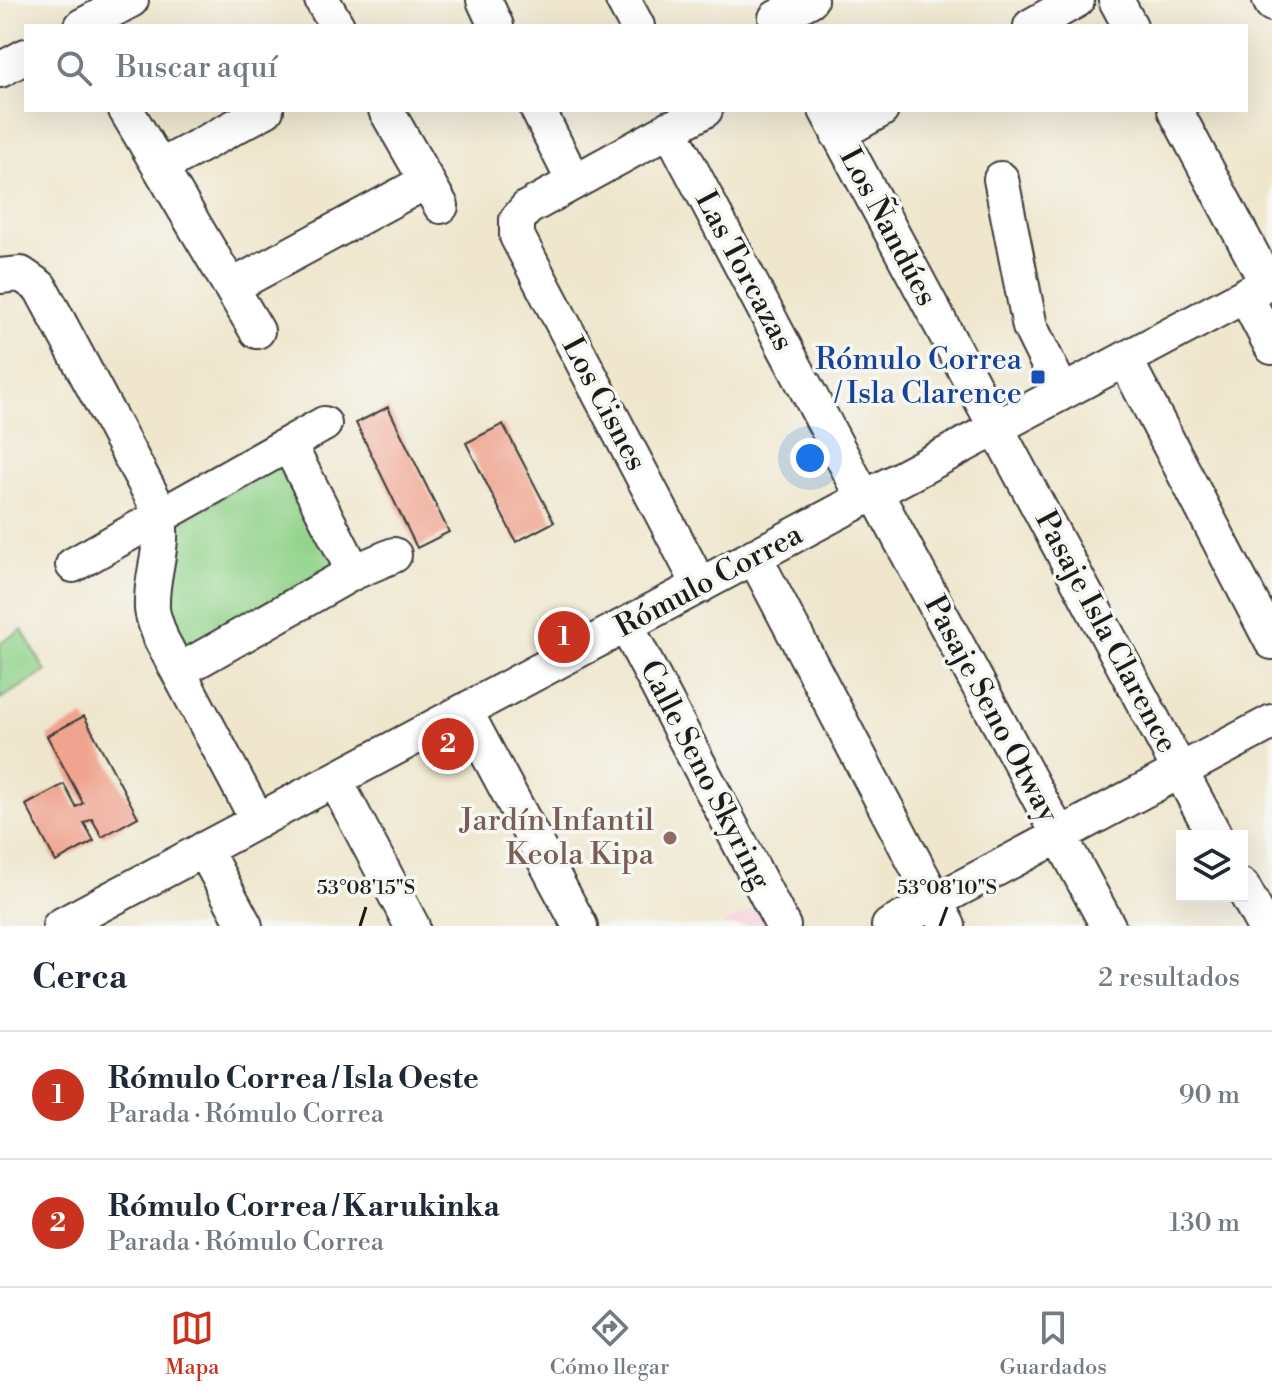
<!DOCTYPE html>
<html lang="es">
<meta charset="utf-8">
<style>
body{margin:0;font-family:"Libre Bodoni",serif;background:#f6f6f7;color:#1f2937}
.controls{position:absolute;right:24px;bottom:24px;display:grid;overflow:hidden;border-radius:0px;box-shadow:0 8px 32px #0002}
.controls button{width:72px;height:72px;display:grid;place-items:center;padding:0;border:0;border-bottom:2px solid #e0e1e3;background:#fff;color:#1f2937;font:40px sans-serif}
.you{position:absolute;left:810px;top:458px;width:28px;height:28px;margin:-20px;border:6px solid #fff;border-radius:50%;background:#1a73e8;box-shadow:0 0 0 12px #1a73e833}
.badge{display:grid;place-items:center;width:52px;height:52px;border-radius:50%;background:#c8321e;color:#fff;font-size:26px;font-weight:700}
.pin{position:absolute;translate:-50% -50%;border:4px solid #fff;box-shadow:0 2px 8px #0006}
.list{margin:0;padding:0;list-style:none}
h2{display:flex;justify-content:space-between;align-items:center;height:104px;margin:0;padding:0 32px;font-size:34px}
h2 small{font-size:26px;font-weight:400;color:#747a83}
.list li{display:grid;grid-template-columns:52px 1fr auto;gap:24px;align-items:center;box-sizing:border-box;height:128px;padding:0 32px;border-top:2px solid #e0e1e3}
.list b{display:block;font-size:30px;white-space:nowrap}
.list p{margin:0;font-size:26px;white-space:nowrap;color:#747a83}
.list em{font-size:26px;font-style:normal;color:#747a83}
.icon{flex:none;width:44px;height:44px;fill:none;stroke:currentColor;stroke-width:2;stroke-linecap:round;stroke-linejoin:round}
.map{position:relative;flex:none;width:1272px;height:926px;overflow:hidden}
.search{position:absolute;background:#fff;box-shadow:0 8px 32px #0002;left:24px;right:24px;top:24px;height:88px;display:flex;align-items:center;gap:20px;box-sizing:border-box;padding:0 28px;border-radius:0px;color:#747a83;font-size:30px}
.sheet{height:360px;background:#fff}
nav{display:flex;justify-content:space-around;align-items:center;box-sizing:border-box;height:112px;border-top:2px solid #e0e1e3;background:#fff;font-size:22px;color:#747a83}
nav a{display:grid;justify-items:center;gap:4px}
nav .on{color:#c8321e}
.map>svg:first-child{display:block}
.built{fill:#f5cfda}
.green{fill:#92d38b;stroke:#577854;stroke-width:2}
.building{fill:#f0a38f}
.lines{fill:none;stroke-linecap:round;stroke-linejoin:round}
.minor-casing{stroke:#3c3a37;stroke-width:38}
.minor{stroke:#fff;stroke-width:34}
.ticks{fill:none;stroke:#1c1c1c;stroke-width:3}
.transit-dot{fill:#1a4fb4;stroke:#f6f6f2;stroke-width:3}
.education-dot{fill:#8d6e63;stroke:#f6f6f2;stroke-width:3}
.labels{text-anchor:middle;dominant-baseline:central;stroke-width:7;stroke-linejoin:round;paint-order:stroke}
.street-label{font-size:30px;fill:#1c1c1c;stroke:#f6f6f2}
.transit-label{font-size:30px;fill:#164399;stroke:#f6f6f2;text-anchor:end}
.education-label{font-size:30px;fill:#785e54;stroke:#f6f6f2;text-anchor:end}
.ticks-label{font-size:20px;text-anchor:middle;fill:#1c1c1c;stroke:#f6f6f2;stroke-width:7;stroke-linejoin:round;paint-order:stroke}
</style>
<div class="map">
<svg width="1272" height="926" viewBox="0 0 1272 926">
<rect width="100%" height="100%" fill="#f6f6f2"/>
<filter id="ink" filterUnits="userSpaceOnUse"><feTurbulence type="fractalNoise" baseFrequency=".0125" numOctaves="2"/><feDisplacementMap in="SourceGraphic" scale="16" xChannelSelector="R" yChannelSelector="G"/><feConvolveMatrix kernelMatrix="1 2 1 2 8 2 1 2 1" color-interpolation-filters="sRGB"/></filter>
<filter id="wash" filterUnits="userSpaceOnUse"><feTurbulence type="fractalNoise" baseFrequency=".006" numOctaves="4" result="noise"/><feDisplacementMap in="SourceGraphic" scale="32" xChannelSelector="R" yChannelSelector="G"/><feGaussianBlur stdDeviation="1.8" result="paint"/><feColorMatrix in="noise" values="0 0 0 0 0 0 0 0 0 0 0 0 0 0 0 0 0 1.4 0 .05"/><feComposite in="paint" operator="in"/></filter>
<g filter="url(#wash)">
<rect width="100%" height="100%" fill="#efe6cd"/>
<path class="built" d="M763,904L774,926H720Z"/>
<path class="green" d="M281,463L338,562L183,656L164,599L175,524Z
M22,630L46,672L0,699V643Z"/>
<g id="blocks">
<path class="building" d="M388,407L449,532L417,548L356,423Z
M503,424L554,522L516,542L466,443Z
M84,716L138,817L102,837L92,819L84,823L94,841L56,862L26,805L64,784L76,807L83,803L47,736Z"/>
</g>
</g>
<g filter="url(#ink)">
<use href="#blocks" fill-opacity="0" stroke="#3c3a37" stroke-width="2"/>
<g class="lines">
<g class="minor-casing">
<path id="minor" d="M322,0L337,26
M484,0L496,26
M623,0L637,26
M1116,0L1130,26
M1270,0L1272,4
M776,18L810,0
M82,26L131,0
M1031,26L1077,0
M0,70L26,56
M126,110L257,331
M386,110L441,206
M538,110L574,182
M826,110L1215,836
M1175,110L1267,283
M669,128L864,498
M838,134L881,110
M160,167L266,110
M1001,179L1030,327L1062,392
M0,276L21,274L40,287L155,502C169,544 150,569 152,609C153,619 158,629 161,639L258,821
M231,287L427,181
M1245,295L1272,347
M1125,359L1272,642
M289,445L354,572
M875,492L1108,926
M754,556L948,926
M73,565L324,424
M700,586L517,236V220L527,208L705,110
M626,625L783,926
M179,671L354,572L394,555
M465,711L580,926
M335,780L412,926
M204,849L245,926
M1242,886L1264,926
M60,926L1272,281
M889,926L1272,722"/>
</g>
<use href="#minor" class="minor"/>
</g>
</g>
<path class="ticks" d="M360,926L366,907M940,926L947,907"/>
<rect class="transit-dot" x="1030" y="369" width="16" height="16" rx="4"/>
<circle class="education-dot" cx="670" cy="838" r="8"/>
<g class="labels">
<g class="street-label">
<text transform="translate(888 227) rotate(62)">Los Ñandúes</text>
<text transform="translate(744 271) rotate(62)">Las Torcazas</text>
<text transform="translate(604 404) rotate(62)">Los Cisnes</text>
<text transform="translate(709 581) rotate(-28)">Rómulo Correa</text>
<text transform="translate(1106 632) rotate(62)">Pasaje Isla Clarence</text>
<text transform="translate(991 709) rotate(62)">Pasaje Seno Otway</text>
<text transform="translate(705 775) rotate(63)">Calle Seno Skyring</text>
</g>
<g class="transit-label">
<text x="1022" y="360">Rómulo Correa<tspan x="1022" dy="34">/ Isla Clarence</tspan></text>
</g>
<g class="education-label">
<text x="654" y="821">Jardín Infantil<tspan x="654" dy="34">Keola Kipa</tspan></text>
</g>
</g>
<g class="ticks-label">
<text x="366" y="894">53°08'15"S</text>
<text x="947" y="894">53°08'10"S</text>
</g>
</svg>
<div class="controls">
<button><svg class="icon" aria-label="layers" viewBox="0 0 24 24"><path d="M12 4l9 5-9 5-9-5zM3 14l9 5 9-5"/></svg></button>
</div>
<div class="you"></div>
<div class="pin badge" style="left:564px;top:637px">1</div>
<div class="pin badge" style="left:448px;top:744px">2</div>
<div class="search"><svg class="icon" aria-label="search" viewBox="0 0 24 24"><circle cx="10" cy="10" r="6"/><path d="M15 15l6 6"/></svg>Buscar aquí</div>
</div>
<section class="sheet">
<h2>Cerca<small>2 resultados</small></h2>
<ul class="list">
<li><span class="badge">1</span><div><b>Rómulo Correa / Isla Oeste</b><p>Parada · Rómulo Correa</p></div><em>90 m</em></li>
<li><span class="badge">2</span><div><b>Rómulo Correa / Karukinka</b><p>Parada · Rómulo Correa</p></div><em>130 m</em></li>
</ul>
</section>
<nav>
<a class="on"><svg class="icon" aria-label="map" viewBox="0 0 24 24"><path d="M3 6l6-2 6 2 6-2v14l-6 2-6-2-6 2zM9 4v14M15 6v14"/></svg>Mapa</a>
<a><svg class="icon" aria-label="directions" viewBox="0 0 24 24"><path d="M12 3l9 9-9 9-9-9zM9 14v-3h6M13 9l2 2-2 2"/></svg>Cómo llegar</a>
<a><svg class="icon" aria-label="saved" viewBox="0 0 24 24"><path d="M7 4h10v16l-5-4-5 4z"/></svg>Guardados</a>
</nav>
